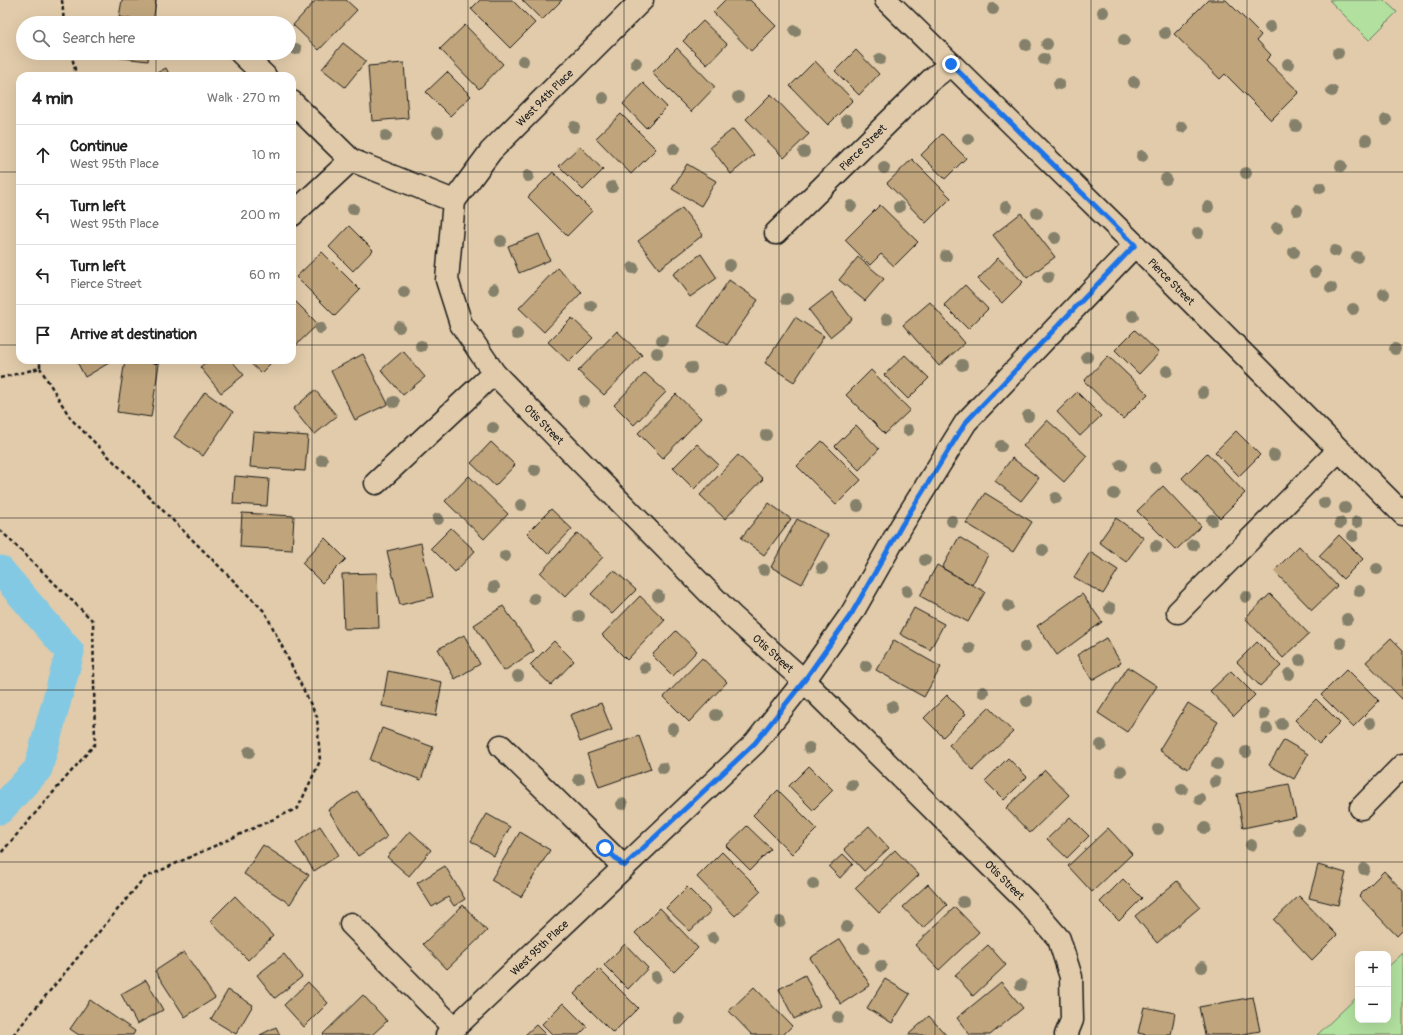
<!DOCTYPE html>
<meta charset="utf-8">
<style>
body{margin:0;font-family:Pangolin,sans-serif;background:#f2f2f2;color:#222}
.controls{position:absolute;right:12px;bottom:12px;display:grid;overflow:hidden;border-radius:8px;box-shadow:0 4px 16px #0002}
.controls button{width:36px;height:36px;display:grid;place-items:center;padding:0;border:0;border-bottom:1px solid #e0e0e0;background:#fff;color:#222;font:20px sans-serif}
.stop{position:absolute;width:12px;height:12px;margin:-9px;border:3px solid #1a73e8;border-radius:50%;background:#fff}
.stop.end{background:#1a73e8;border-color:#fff;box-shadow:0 1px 4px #0008}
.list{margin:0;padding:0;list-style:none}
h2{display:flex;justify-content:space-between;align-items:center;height:52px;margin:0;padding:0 16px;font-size:17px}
h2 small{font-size:13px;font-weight:400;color:#767676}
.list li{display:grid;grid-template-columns:26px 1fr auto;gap:12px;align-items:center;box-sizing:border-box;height:60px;padding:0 16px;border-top:1px solid #e0e0e0}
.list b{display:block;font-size:15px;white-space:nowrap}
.list p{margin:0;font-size:13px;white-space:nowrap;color:#767676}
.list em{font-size:13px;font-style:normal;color:#767676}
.icon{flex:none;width:22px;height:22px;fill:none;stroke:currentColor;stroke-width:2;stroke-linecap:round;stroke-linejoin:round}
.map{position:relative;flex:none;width:1403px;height:1035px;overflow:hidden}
.search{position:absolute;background:#fff;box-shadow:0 4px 16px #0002;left:16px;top:16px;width:280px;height:44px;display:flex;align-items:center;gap:10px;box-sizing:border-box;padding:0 14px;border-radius:22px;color:#767676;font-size:15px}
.panel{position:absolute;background:#fff;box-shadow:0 4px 16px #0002;left:16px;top:72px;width:280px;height:292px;border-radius:12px}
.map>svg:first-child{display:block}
.green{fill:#b1e09f;stroke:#667e5e}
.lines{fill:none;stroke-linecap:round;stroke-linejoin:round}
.canal{stroke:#83c9e4;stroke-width:29}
.building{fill:#c0a57b;stroke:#1c1c1c}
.minor-casing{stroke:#1c1c1c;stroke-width:25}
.path{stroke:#1c1c1c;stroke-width:2.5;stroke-dasharray:4 3;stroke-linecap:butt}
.minor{stroke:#e1cbaa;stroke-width:22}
.tree{fill:#85806a}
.route{stroke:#1a73e8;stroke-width:5}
.grid{fill:none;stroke:#1c1c1c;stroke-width:1;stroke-opacity:0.55}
.labels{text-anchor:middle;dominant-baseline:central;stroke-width:3;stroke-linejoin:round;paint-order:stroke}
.street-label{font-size:11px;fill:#1c1c1c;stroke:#e1cbaa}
</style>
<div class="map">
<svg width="1403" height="1035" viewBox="0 0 1403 1035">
<rect width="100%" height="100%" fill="#e1cbaa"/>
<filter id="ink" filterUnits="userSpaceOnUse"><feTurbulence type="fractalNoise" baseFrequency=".025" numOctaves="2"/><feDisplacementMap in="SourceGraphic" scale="8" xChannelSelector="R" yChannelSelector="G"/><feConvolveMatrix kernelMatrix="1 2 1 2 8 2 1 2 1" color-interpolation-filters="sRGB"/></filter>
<g filter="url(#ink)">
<path class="green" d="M1329,0H1384L1397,12L1369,40Z
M1403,953V1035H1317L1358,996V1020H1388V967Z"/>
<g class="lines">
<path class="canal" d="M0,570L70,652L38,769L0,810"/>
</g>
<path class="building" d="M122,0H156L153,23L119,17Z
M316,0H346L357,10L319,50L293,25Z
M480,0H512L535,23L510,48L471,9Z
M522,0H562L542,20Z
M725,0H750L776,26L751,51L713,12Z
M1208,0H1226L1261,35L1257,40L1271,55L1266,60L1299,92L1271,120L1225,74L1220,79L1174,34Z
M703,21L727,44L707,65L683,41Z
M465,25L503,64L479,89L440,49Z
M343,43L366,61L345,87L322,69Z
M677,48L715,87L691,112L652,73Z
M856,50L879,74L859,95L835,71Z
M115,53H149L148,61L114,57Z
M815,61L853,100L828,125L790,86Z
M404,63L408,118L372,121L368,66Z
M166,68L170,76H151Z
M447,72L471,96L450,116L426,92Z
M643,83L667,107L646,128L623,104Z
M771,94L809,134L784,158L746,119Z
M621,114L656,149L631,174L596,138Z
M733,129L754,155L731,174L710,147Z
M942,134L966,158L945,179L921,155Z
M580,146L603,170L583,190L559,166Z
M912,159L951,198L926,223L887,183Z
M687,164L716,181L701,206L672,189Z
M553,172L592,211L567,236L528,197Z
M880,205L918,242L894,266L881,254L870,265L845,240Z
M682,208L703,235L659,269L638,241Z
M1021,213L1055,257L1027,278L993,235Z
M349,226L373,250L353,271L329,247Z
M539,234L550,260L519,273L508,246Z
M322,252L360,290L335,316L296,277Z
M701,254L717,278L690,297L673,274Z
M858,257L884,279L865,301L839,280Z
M998,258L1023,282L1002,303L978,279Z
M557,268L582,292L544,332L519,308Z
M729,280L758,300L727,345L698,326Z
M965,285L988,309L968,329L944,305Z
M832,292L852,319L830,337L809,310Z
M292,298L318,324L292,349Z
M930,302L965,343L939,366L903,325Z
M795,317L824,336L794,382L765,363Z
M572,318L593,338L569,362L548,342Z
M1135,330L1159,353L1139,374L1115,350Z
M617,331L642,355L604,395L578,371Z
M403,351L425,377L403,395L381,370Z
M363,354L388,404L355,420L331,371Z
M905,355L929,378L908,399L884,375Z
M1108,356L1148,394L1123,419L1084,381Z
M76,360H114L85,377Z
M125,360H136L159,364L151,417L117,412Z
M209,360H231L244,375L221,393L200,367Z
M247,360H274L261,373Z
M871,370L910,410L885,434L846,395Z
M645,373L666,392L634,425L614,405Z
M315,390L337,416L314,435L293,409Z
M205,392L233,412L203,456L174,437Z
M1077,392L1101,416L1080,436L1057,412Z
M676,394L701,418L663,458L638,433Z
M1047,420L1087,456L1064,482L1023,446Z
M856,425L879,449L859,470L835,446Z
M1236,431L1260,455L1239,476L1215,452Z
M253,432L308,436L305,471L250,467Z
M822,441L861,480L836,505L797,466Z
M491,442L515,465L495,486L471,463Z
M697,444L718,464L694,489L673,468Z
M1207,453L1245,493L1220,518L1182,478Z
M738,455L763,479L725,519L700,495Z
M1012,458L1039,478L1021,501L995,481Z
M235,476L269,479L267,506L233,504Z
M469,476L508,514L484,539L445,501Z
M1163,486L1201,526L1176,550L1137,511Z
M985,493L1032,522L1013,552L966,523Z
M769,503L791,519L764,555L741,538Z
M551,509L572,529L548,554L527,533Z
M242,513L294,516L292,550L240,547Z
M1116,518L1144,538L1126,562L1099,542Z
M797,519L828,535L802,584L771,567Z
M451,528L475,551L455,572L431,548Z
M578,533L603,557L565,597L540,573Z
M1339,535L1363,559L1343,579L1319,556Z
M959,537L988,555L972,585L942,568Z
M325,538L346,559L322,583L302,563Z
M421,543L433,597L400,605L387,551Z
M1299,546L1337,586L1312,610L1274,571Z
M1090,552L1118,570L1103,594L1074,577Z
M937,565L985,592L968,622L920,596Z
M614,570L636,590L612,614L591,594Z
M377,573L379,628L344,629L342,574Z
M1082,594L1102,622L1057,655L1037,626Z
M1270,594L1309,634L1283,658L1245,618Z
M640,596L665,620L627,660L602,635Z
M503,606L534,651L504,671L474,625Z
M914,608L944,624L930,650L900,634Z
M676,631L697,651L673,676L652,655Z
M464,635L480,664L455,679L438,649Z
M1106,638L1121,663L1092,680L1077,655Z
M1391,638L1403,650V700L1366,662Z
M894,640L941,667L924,697L876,670Z
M554,641L574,661L551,685L530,665Z
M1257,642L1281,666L1260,686L1237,662Z
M702,658L727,682L689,722L664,697Z
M1128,667L1157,686L1127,732L1098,713Z
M1347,669L1379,701L1353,727L1321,695Z
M388,671L442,682L436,716L382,706Z
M1231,671L1255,695L1234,716L1210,691Z
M947,695L966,714L943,737L924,718Z
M1316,699L1340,723L1319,744L1295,720Z
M601,703L612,730L580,742L570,715Z
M1188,703L1218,722L1188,769L1159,750Z
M989,707L1013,732L973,770L949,745Z
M382,728L433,747L421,780L370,760Z
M639,736L651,769L599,787L587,754Z
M1284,740L1308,754L1294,779L1269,765Z
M1008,758L1027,777L1004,800L985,781Z
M809,766L833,790L813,810L789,786Z
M1045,770L1069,795L1030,833L1006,808Z
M1289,784L1296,817L1243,828L1237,794Z
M778,790L817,829L792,854L753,815Z
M357,791L387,837L358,856L328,810Z
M487,814L510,827L494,856L471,841Z
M1070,817L1089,836L1067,858L1047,839Z
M320,826L339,855L314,871L296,843Z
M747,826L771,849L750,870L726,846Z
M869,826L889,848L864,871L844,849Z
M1108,828L1132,854L1092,892L1068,866Z
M410,831L431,850L409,876L387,857Z
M520,832L550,850L521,897L491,880Z
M263,845L309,875L290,904L244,874Z
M895,850L919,875L879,913L855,888Z
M722,852L761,891L735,916L697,877Z
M843,854L853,864L840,878L829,867Z
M1318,865L1346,873L1338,905L1309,898Z
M445,866L465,899L454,906L448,897L432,907L417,883Z
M1384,871L1403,891V930L1397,936L1359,896Z
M1123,879L1142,898L1119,921L1100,902Z
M1177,881L1200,907L1157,943L1135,916Z
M928,884L947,905L923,928L903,907Z
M687,887L711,911L690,931L666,908Z
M235,896L273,936L248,960L210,921Z
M1299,896L1337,935L1312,960L1274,920Z
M463,905L487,931L447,969L423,944Z
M955,907L979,932L939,970L915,945Z
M660,908L698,948L674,972L635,933Z
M840,939L870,985L841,1004L810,958Z
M625,944L648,968L628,989L604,965Z
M988,945L1006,965L973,996L955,975Z
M184,952L215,998L185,1017L155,971Z
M284,954L302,977L275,998L257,975Z
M599,969L638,1008L613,1033L574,994Z
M805,975L820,1006L794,1019L779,989Z
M885,979L910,994L892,1023L867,1008Z
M146,980L163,1010L137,1024L121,994Z
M308,982L328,1003L304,1027L284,1005Z
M1001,982L1023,1008L990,1035H970L957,1018Z
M754,987L792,1026L783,1035H752L729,1011Z
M228,990L253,1005L236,1034L211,1019Z
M363,995L387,1021L372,1035H324L323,1034Z
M1253,997L1260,1031L1238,1035H1205L1199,1007Z
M90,1000L135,1031L133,1035H79L70,1029Z
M563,1003L587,1027L579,1035H553L542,1024Z
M1144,1007L1175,1013L1171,1035H1147L1138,1033Z
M929,1016L946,1035H908Z
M536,1025L546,1035H525Z
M276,1027L280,1035H260Z"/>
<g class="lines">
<g class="minor-casing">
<g id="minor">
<path id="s1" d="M642,0L491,151L454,201L447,280L461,324L494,373L732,616L804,681L1028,903L1059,939L1071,977L1072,1020L1066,1035"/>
<path id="s2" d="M886,0L1135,245L1403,514"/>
<path d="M241,53L265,76"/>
<path d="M292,102L351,160L454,201"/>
<path d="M292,215L351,160"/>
<path id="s3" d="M776,233L932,79L951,64"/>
<path d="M376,483L494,373"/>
<path d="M1178,612L1339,450"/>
<path d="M501,746L624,867"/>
<path d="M1361,808L1403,765"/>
<path d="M351,924L454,1028"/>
<path id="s4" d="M447,1035L755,743L804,681L852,613L902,525L966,422L1135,245"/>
</g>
</g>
<path class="path" d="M62,0L64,23
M71,53L75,69L74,76
M0,378L40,368V360
M0,530L93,621L95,744L0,854
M13,1035L144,878L298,808L320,761L317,717L265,612L71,419L40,368"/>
<use href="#minor" class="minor"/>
</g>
<g class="tree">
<circle cx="993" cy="9" r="6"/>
<circle cx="1103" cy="12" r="6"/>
<circle cx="1270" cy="27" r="6"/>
<circle cx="795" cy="31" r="6"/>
<circle cx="1165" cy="33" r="6"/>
<circle cx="1124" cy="40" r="6"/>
<circle cx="1047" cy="44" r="6"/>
<circle cx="1026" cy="45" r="6"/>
<circle cx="296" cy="49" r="6"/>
<circle cx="1338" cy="53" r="6"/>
<circle cx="880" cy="59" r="6"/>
<circle cx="1044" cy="59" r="6"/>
<circle cx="523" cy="61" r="6"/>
<circle cx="636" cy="63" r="6"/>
<circle cx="1288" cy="64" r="6"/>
<circle cx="1134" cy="82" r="6"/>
<circle cx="1059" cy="84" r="6"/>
<circle cx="1332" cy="91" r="6"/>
<circle cx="738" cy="97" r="6"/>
<circle cx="603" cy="98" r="6"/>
<circle cx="847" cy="120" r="6"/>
<circle cx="1386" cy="120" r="6"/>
<circle cx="1296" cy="126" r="6"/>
<circle cx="574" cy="127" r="6"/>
<circle cx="1182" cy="127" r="6"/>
<circle cx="438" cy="132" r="6"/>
<circle cx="386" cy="136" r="6"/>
<circle cx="968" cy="139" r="6"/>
<circle cx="1366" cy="140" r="6"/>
<circle cx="674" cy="149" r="6"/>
<circle cx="804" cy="152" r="6"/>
<circle cx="1142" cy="156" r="6"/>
<circle cx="1341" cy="166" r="6"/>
<circle cx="884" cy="168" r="6"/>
<circle cx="1246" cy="173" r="6"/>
<circle cx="528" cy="176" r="6"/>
<circle cx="1166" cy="179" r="6"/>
<circle cx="612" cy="187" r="6"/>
<circle cx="1320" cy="188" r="6"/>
<circle cx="851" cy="206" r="6"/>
<circle cx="899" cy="207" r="6"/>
<circle cx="1006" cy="207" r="6"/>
<circle cx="1208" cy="207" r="6"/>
<circle cx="353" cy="209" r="6"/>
<circle cx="1297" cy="210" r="6"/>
<circle cx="1037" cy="213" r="6"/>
<circle cx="1277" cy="228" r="6"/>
<circle cx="1198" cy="233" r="6"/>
<circle cx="1055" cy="238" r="6"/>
<circle cx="501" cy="241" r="6"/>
<circle cx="1335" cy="251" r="6"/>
<circle cx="1294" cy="252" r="6"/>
<circle cx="946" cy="256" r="6"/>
<circle cx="1357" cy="257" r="6"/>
<circle cx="730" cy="265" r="6"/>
<circle cx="633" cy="268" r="6"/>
<circle cx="1315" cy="272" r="6"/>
<circle cx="1048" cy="277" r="6"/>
<circle cx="1331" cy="288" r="6"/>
<circle cx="494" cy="289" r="6"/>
<circle cx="404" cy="292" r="6"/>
<circle cx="1384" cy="294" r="6"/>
<circle cx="787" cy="299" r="6"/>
<circle cx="591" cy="306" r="6"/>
<circle cx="1353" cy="309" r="6"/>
<circle cx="1133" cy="316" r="6"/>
<circle cx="887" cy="319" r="6"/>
<circle cx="399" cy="327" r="6"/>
<circle cx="320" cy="328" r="6"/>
<circle cx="517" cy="334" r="6"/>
<circle cx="662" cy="340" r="6"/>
<circle cx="421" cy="346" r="6"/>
<circle cx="1395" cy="349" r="6"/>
<circle cx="657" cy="353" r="6"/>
<circle cx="1087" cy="357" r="6"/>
<circle cx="962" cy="365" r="6"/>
<circle cx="691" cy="368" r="6"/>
<circle cx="1167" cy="371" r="6"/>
<circle cx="720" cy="391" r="6"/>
<circle cx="1203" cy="393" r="6"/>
<circle cx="584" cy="401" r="6"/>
<circle cx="394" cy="402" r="6"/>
<circle cx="1028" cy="416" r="6"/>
<circle cx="493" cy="428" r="6"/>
<circle cx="908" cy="430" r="6"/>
<circle cx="766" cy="435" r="6"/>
<circle cx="1001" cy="446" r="6"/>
<circle cx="1274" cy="455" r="6"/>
<circle cx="322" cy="460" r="6"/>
<circle cx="1121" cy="465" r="6"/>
<circle cx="1155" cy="468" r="6"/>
<circle cx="535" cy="470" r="6"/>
<circle cx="1114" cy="494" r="6"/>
<circle cx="1056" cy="498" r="6"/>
<circle cx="1324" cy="503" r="6"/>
<circle cx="521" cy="505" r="6"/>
<circle cx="858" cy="506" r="6"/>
<circle cx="1345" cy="508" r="6"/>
<circle cx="438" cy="519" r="6"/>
<circle cx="1212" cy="520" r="6"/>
<circle cx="952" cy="521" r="6"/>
<circle cx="1357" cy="522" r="6"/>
<circle cx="1340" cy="523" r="6"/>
<circle cx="1353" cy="536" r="6"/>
<circle cx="1193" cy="545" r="6"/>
<circle cx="1156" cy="546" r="6"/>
<circle cx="1043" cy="550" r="6"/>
<circle cx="505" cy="556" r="6"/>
<circle cx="925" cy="560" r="6"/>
<circle cx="822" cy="568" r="6"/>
<circle cx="1377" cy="569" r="6"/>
<circle cx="764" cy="570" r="6"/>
<circle cx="494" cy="587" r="6"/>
<circle cx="907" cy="591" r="6"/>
<circle cx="1359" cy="591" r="6"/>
<circle cx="658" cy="596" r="6"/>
<circle cx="1246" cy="597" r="6"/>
<circle cx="534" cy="599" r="6"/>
<circle cx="1008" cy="606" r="6"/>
<circle cx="1110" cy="608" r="6"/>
<circle cx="579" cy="616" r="6"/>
<circle cx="1347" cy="619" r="6"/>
<circle cx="1341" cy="643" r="6"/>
<circle cx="1025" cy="647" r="6"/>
<circle cx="970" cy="648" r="6"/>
<circle cx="1300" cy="660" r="6"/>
<circle cx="866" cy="666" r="6"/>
<circle cx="645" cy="668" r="6"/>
<circle cx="1289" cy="674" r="6"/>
<circle cx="518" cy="676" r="6"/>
<circle cx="983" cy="692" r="6"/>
<circle cx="1027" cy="701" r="6"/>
<circle cx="892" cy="707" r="6"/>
<circle cx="1264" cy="714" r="6"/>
<circle cx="716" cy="715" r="6"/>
<circle cx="1370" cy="723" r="6"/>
<circle cx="1282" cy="724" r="6"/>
<circle cx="673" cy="729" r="6"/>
<circle cx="1267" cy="729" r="6"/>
<circle cx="1101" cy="745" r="6"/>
<circle cx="809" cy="748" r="6"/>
<circle cx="249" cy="752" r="6"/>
<circle cx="1246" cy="752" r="6"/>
<circle cx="1217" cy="764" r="6"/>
<circle cx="663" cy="768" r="6"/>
<circle cx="1121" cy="771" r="6"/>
<circle cx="579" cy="779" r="6"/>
<circle cx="1215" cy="782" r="6"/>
<circle cx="852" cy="785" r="6"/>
<circle cx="1182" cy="789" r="6"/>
<circle cx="1200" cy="799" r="6"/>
<circle cx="622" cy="804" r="6"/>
<circle cx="1205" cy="828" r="6"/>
<circle cx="1158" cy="829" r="6"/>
<circle cx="1298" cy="829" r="6"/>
<circle cx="1251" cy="845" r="6"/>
<circle cx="1364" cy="869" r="6"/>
<circle cx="813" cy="884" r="6"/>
<circle cx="963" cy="902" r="6"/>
<circle cx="780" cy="922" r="6"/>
<circle cx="847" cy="927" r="6"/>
<circle cx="713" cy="938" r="6"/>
<circle cx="864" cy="948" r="6"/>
<circle cx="881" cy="966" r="6"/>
<circle cx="1202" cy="967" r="6"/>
<circle cx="656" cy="977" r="6"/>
<circle cx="1021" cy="985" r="6"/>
<circle cx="838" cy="1017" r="6"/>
<circle cx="679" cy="1019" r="6"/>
</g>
</g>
<g class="lines" filter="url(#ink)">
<path class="route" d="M605,848L624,866L755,743L804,681L852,613L902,525L966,422L1135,245L951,64"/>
</g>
<path class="grid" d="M156,0V23M312,0V1035M468,0V1035M624,0V1035M779,0V1035M935,0V1035M1091,0V1035M1247,0V1035M156,53V76M0,172H20M292,172H1403M0,345H20M292,345H1403M156,360V1035M0,518H1403M0,690H1403M0,862H1403"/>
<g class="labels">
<g class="street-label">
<text transform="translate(545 98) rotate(-45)">West 94th Place</text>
<text stroke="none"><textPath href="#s3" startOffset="122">Pierce Street</textPath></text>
<text stroke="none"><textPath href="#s2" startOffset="401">Pierce Street</textPath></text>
<text stroke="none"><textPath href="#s1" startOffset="532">Otis Street</textPath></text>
<text stroke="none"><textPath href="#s1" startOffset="856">Otis Street</textPath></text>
<text stroke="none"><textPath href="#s1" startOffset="1180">Otis Street</textPath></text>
<text stroke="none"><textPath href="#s4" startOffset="127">West 95th Place</textPath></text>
</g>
</g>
</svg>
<div class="controls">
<button>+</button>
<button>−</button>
</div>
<div class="stop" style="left:605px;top:848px"></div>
<div class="stop end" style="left:951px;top:64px"></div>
<div class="search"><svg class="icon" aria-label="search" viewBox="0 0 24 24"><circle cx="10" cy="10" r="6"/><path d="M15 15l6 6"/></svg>Search here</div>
<section class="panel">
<h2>4 min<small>Walk · 270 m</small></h2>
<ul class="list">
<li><svg class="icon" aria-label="ahead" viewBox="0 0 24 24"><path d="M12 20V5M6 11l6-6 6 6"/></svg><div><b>Continue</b><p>West 95th Place</p></div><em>10 m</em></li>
<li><svg class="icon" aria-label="left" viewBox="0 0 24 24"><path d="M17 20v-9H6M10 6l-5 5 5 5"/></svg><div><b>Turn left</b><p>West 95th Place</p></div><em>200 m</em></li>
<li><svg class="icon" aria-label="left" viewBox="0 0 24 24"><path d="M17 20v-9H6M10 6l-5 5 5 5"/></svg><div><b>Turn left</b><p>Pierce Street</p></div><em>60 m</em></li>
<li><svg class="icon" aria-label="arrive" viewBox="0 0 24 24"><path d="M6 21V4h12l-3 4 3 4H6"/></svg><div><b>Arrive at destination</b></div></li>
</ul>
</section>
</div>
